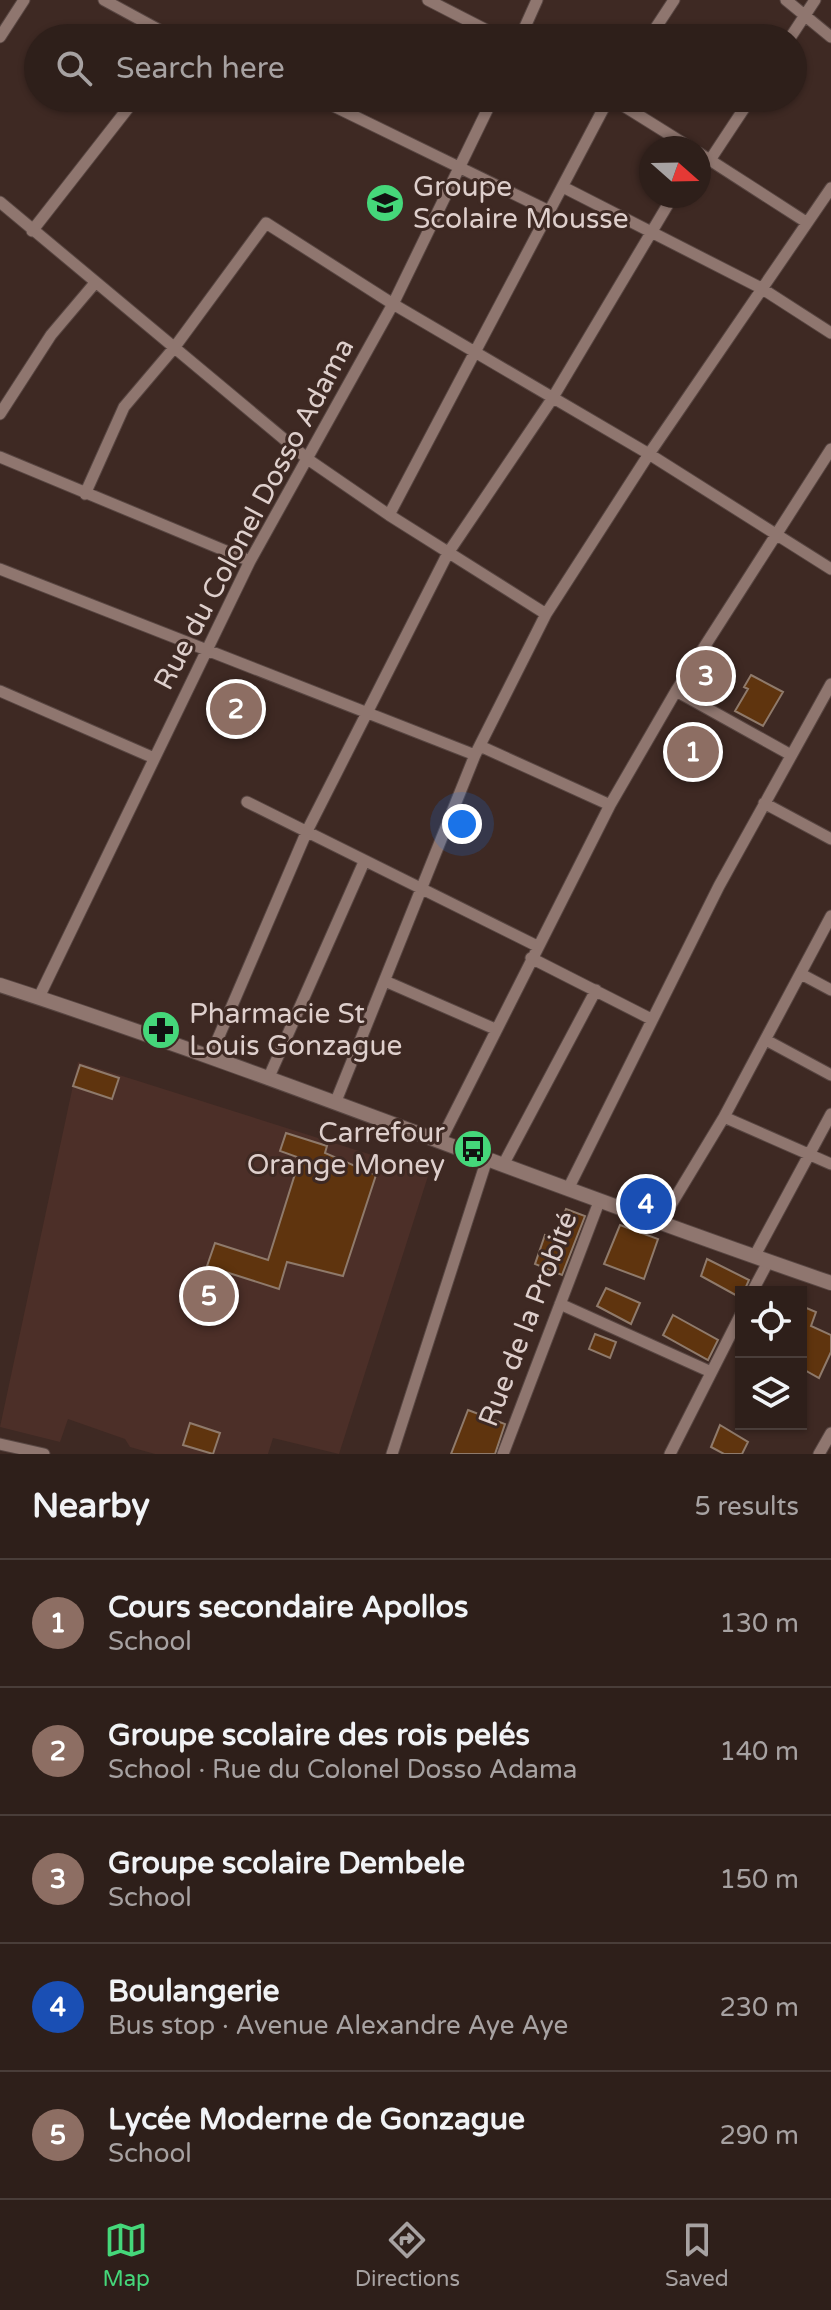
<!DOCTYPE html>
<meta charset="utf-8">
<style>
body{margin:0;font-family:"Varela Round",sans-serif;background:#362723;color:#f1f3f6}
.controls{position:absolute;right:24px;bottom:24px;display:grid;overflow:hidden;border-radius:0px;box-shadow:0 2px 6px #0004}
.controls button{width:72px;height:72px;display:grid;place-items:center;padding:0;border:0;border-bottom:2px solid #493d39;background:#2e1f1a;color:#f1f3f6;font:40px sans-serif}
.compass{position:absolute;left:639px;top:136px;width:72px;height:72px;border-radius:50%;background:#2e1f1a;box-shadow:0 2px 6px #0004;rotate:110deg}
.you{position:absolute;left:462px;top:824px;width:28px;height:28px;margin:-20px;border:6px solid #fff;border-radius:50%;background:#1a73e8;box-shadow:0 0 0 12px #1a73e833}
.badge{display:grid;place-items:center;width:52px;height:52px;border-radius:50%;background:#45d77a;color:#fff;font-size:26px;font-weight:700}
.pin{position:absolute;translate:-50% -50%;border:4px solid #fff;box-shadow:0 2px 8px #0006}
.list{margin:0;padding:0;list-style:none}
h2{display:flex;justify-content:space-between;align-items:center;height:104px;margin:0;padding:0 32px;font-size:34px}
h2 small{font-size:26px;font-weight:400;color:#a7a2a2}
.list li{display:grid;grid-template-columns:52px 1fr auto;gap:24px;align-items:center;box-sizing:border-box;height:128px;padding:0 32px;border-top:2px solid #493d39}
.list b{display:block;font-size:30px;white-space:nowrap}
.list p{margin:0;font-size:26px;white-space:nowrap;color:#a7a2a2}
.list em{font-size:26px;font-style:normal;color:#a7a2a2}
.icon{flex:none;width:44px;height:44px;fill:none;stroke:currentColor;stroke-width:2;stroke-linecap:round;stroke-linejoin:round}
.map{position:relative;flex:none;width:831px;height:1454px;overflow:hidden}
.search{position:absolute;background:#2e1f1a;box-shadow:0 2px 6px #0004;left:24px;right:24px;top:24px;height:88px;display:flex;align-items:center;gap:20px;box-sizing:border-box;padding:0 28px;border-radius:44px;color:#a7a2a2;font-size:30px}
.sheet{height:744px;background:#2e1f1a}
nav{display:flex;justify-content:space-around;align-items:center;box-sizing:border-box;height:112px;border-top:2px solid #493d39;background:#2e1f1a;font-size:22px;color:#a7a2a2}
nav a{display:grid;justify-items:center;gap:4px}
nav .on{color:#45d77a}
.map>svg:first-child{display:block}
.built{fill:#4c2f28}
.building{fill:#5f340e;stroke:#8f7a6b;stroke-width:2}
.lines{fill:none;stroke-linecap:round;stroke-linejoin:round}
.minor-casing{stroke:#584642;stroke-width:13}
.tertiary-casing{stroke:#584642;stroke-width:16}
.minor{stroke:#8f766f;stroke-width:11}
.tertiary{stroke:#8f766f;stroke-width:14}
.labels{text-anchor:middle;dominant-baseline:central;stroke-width:6;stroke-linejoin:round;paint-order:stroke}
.poi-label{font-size:28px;fill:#decfcc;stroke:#3e2923;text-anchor:start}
.street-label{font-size:28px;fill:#decfcc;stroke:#3e2923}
</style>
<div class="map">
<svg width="831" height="1454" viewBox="0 0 831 1454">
<rect width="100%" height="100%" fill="#3e2923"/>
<path class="built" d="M78,1062L429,1173L339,1454L273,1438L268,1454H155L130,1447L125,1439L68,1419L60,1442L0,1427Z"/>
<path class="building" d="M751,675L783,692L763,726L735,711L748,689L744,687Z
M80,1065L119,1078L112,1099L73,1086Z
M286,1133L327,1146L325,1153L376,1175L343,1276L287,1262L279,1289L207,1266L215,1243L268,1260L300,1158L280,1151Z
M566,1209L585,1216L562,1275L535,1264L545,1235L555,1237Z
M620,1225L658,1239L644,1279L604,1264Z
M707,1259L749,1280L741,1298L701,1276Z
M606,1288L640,1303L631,1324L597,1306Z
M804,1307L816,1312L811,1326L831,1335V1352L819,1378L801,1368Z
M673,1315L718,1340L708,1360L663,1335Z
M595,1334L616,1342L610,1358L589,1349Z
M468,1410L505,1424L495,1454H451Z
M190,1423L220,1433L213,1454L183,1445Z
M720,1425L748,1442L742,1454H724L711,1447Z"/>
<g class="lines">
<g class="minor-casing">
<path id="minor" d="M104,0L174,38
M428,0L502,38
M786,0L831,37
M0,37L24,0
M520,38L537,0
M649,38L674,0
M790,38L815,0
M317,98L549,211
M611,98L691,148
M699,153L806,222
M710,160L751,98
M563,187L761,288L831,333
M0,202L309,460L389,515L546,614
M32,231L136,98
M0,414L51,335L95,283
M0,457L250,561
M85,494L124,407L174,348L266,223L393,304L649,454L831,569
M389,515L609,98
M0,569L475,755
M0,691L154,758
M676,691L791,755
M480,746L610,805
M247,802L537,946
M764,803L831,839
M531,958L651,1019
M801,974L831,990
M385,981L495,1029
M39,997L250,561L393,304L493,98
M766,1040L831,1075
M210,1057L307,831L448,553L552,399L673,196
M268,1079L364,862
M336,1101L475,755L546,614L649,454L831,188
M724,1117L831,1164
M440,1142L610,805L676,691L831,449
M503,1165L596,990
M568,1189L719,886L831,684
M660,1223L724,1117L831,916
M754,1257L831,1114
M752,1292L768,1262
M560,1304L711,1372
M0,1444L44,1454
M392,1454L487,1159
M503,1454L599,1202
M670,1454L741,1314
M819,1454L831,1433"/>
</g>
<g class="tertiary-casing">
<path id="tertiary" d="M0,985C280,1076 552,1188 831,1283"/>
</g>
<use href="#minor" class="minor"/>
<use href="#tertiary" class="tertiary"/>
</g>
<defs>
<g id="school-disc" transform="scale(2)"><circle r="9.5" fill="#45d77a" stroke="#3e2923"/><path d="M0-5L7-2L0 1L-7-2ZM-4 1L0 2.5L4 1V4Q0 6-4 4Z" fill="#111"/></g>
<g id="pharmacy-disc" transform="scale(2)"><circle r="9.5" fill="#45d77a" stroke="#3e2923"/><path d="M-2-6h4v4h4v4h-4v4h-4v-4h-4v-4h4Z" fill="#111"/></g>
<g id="bus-disc" transform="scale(2)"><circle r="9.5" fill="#45d77a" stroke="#3e2923"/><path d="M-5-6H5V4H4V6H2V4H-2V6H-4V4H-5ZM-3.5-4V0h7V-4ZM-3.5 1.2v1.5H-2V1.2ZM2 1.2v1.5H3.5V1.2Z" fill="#111"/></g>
</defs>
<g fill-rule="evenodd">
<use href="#school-disc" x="385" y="203"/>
<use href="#pharmacy-disc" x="161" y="1030"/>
<use href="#bus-disc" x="473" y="1149"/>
</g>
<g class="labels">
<g class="poi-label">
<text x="413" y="187">Groupe<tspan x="413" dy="32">Scolaire Mousse</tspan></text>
<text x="189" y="1014">Pharmacie St<tspan x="189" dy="32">Louis Gonzague</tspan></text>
<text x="445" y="1133" text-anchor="end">Carrefour<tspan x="445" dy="32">Orange Money</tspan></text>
</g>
<g class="street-label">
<text transform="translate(254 514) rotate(-62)">Rue du Colonel Dosso Adama</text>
<text transform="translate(528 1319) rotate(-69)">Rue de la Probité</text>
</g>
</g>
</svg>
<div class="controls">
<button><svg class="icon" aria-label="locate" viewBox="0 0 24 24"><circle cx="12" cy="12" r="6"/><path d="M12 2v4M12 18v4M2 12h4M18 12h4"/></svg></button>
<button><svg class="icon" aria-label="layers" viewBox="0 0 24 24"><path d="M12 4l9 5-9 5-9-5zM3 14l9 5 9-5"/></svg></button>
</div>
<svg class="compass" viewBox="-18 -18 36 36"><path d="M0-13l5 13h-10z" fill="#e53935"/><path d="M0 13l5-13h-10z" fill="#a7a2a2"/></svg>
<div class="you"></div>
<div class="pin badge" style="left:693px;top:752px;background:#8d6e63">1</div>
<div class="pin badge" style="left:236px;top:709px;background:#8d6e63">2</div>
<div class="pin badge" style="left:706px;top:676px;background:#8d6e63">3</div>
<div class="pin badge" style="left:646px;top:1204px;background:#1a4fb4">4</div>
<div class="pin badge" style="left:209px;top:1296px;background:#8d6e63">5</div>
<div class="search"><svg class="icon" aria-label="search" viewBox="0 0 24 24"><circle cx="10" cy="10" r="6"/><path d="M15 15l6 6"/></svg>Search here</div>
</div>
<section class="sheet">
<h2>Nearby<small>5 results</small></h2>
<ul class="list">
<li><span class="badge" style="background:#8d6e63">1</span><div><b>Cours secondaire Apollos</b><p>School</p></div><em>130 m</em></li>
<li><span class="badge" style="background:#8d6e63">2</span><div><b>Groupe scolaire des rois pelés</b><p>School · Rue du Colonel Dosso Adama</p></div><em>140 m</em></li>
<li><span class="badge" style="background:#8d6e63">3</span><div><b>Groupe scolaire Dembele</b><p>School</p></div><em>150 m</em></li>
<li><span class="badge" style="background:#1a4fb4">4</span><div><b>Boulangerie</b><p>Bus stop · Avenue Alexandre Aye Aye</p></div><em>230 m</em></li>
<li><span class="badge" style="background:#8d6e63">5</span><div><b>Lycée Moderne de Gonzague</b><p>School</p></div><em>290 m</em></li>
</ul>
</section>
<nav>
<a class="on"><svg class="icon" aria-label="map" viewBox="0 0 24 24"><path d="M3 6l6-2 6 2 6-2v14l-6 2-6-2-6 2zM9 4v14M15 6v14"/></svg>Map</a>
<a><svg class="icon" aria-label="directions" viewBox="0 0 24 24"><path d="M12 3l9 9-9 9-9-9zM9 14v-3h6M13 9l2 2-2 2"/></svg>Directions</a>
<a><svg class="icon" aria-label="saved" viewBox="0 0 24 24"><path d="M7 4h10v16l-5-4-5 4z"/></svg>Saved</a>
</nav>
